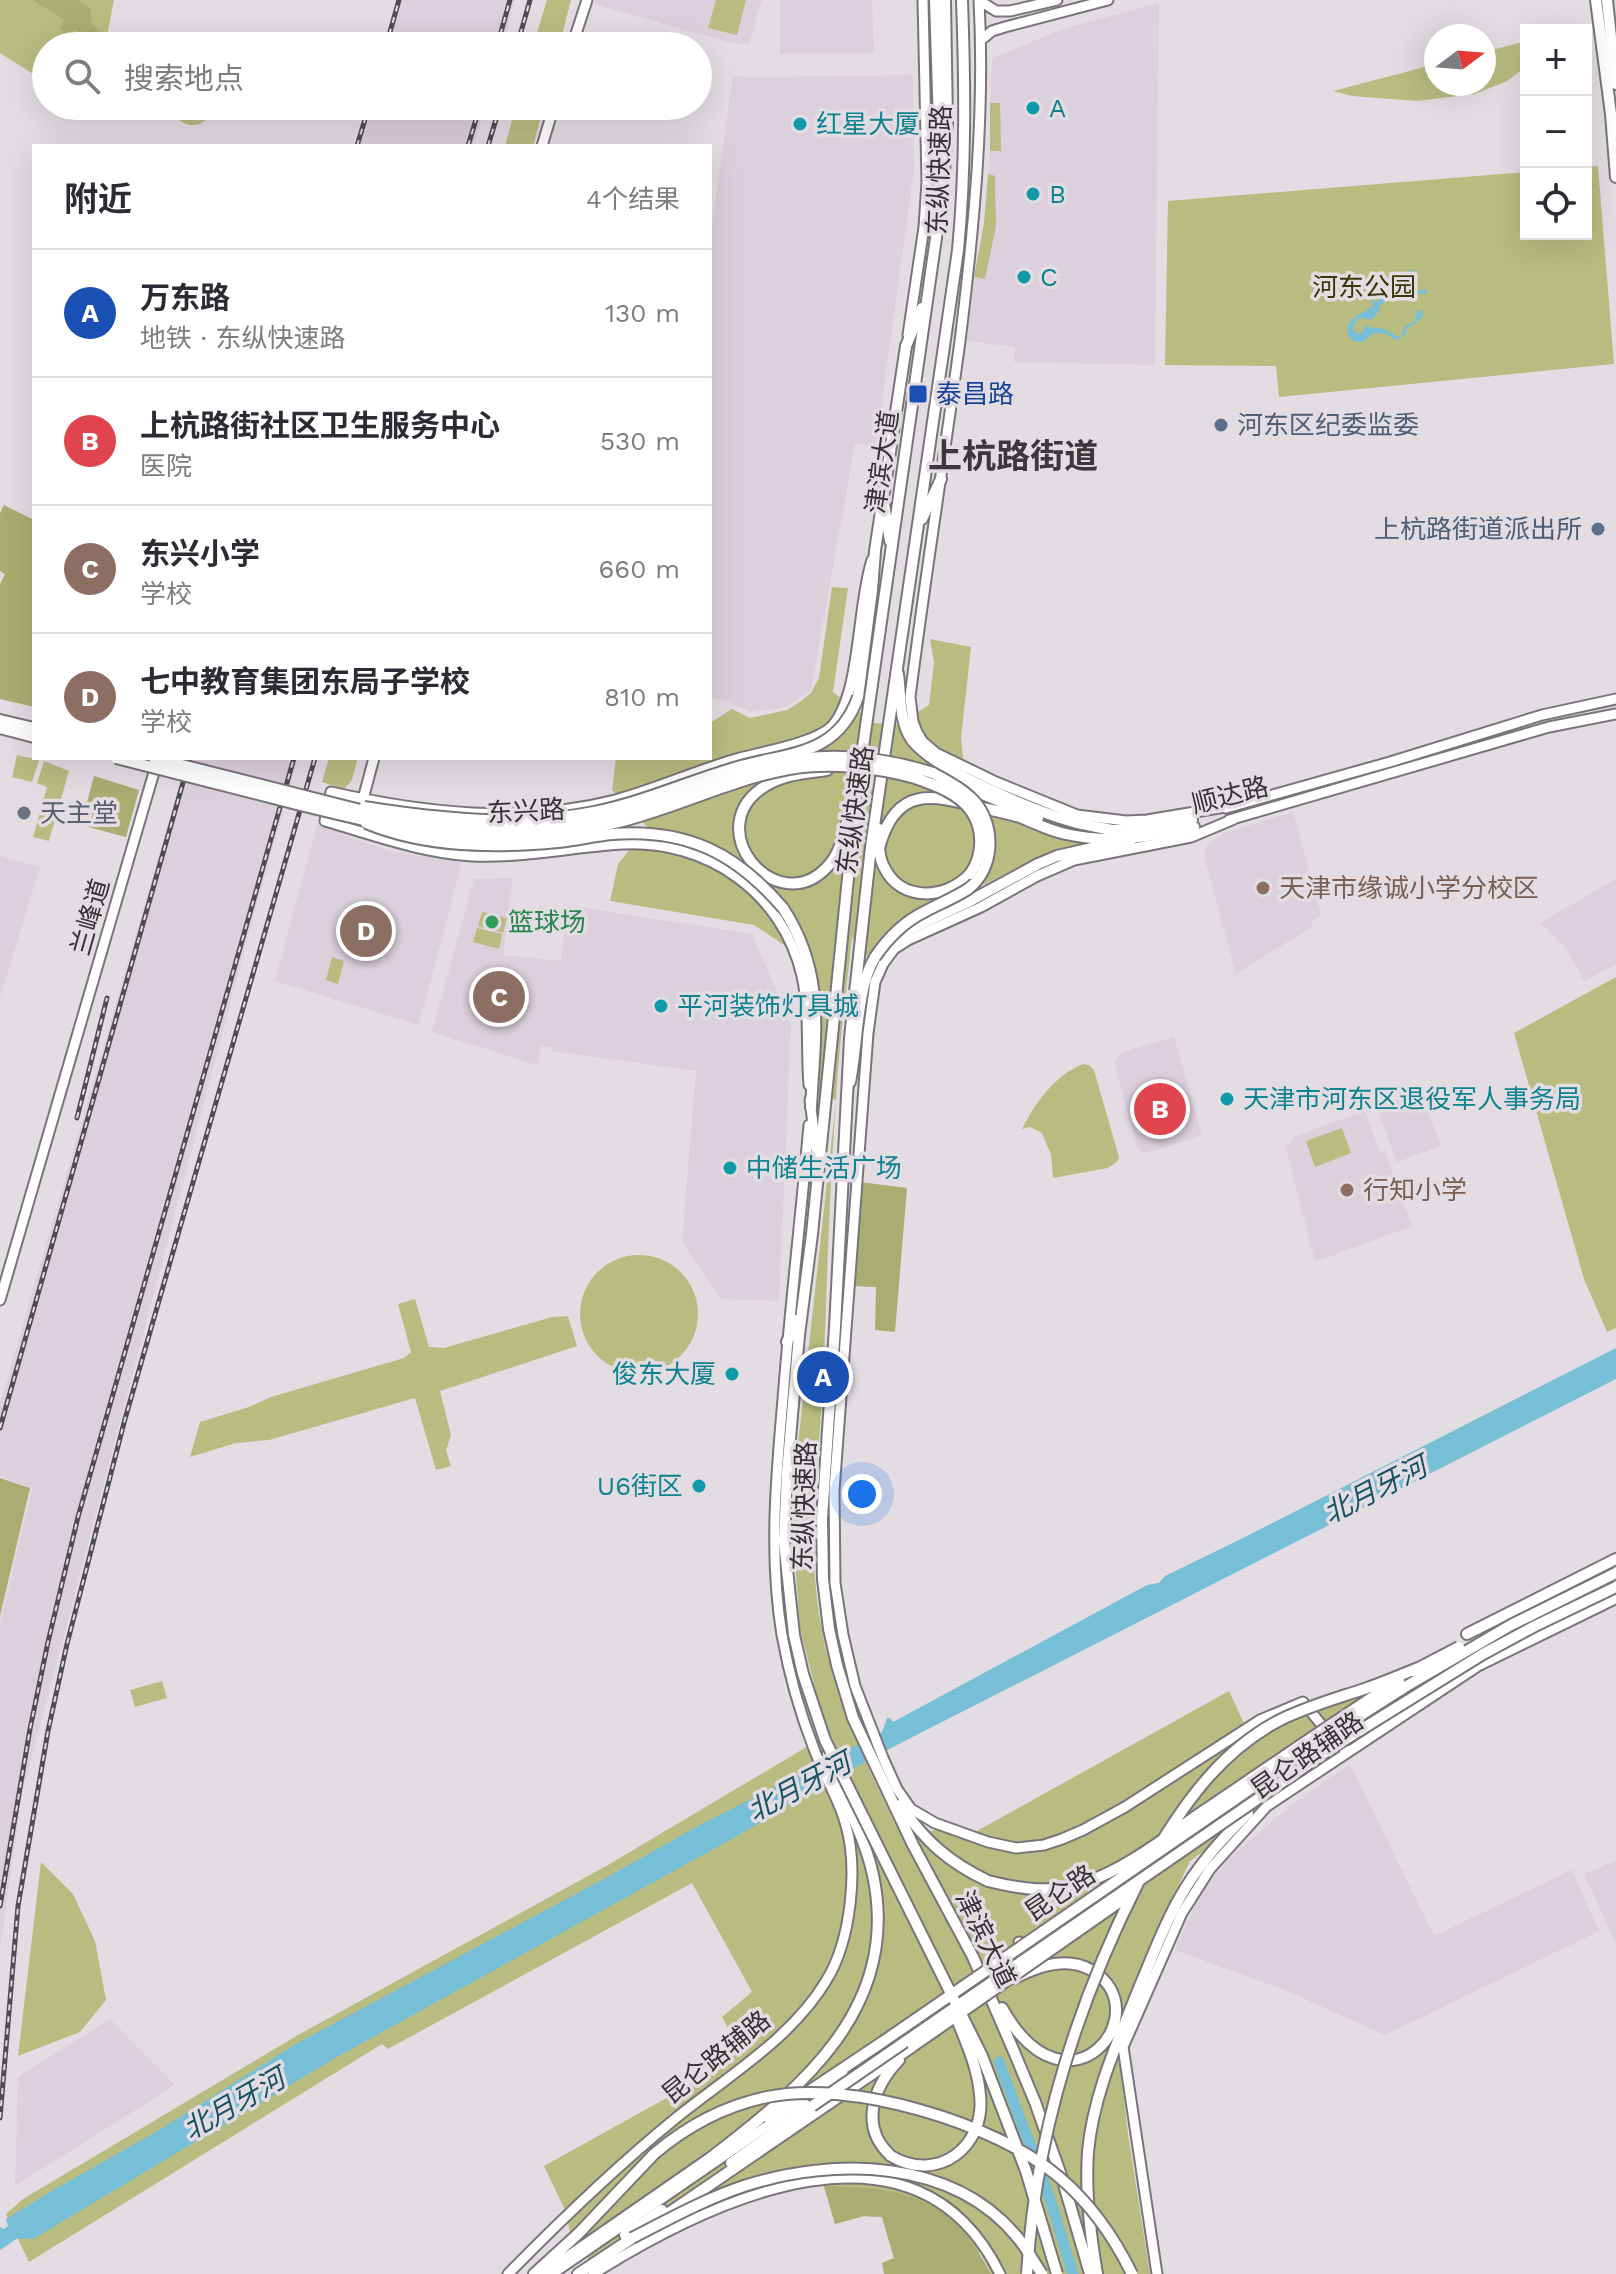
<!DOCTYPE html>
<html lang="zh">
<meta charset="utf-8">
<style>
body{margin:0;font-family:"Work Sans","Noto Sans SC",sans-serif;background:#f7f7f7;color:#2b2b33}
.controls{position:absolute;right:24px;top:24px;display:grid;overflow:hidden;border-radius:0px;box-shadow:0 8px 32px #0002}
.controls button{width:72px;height:72px;display:grid;place-items:center;padding:0;border:0;border-bottom:2px solid #e1e1e2;background:#fff;color:#2b2b33;font:40px sans-serif}
.compass{position:absolute;left:1424px;top:24px;width:72px;height:72px;border-radius:50%;background:#fff;box-shadow:0 8px 32px #0002;rotate:74deg}
.you{position:absolute;left:862px;top:1494px;width:28px;height:28px;margin:-20px;border:6px solid #fff;border-radius:50%;background:#1a73e8;box-shadow:0 0 0 12px #1a73e833}
.badge{display:grid;place-items:center;width:52px;height:52px;border-radius:50%;background:#db2777;color:#fff;font-size:26px;font-weight:700}
.pin{position:absolute;translate:-50% -50%;border:4px solid #fff;box-shadow:0 2px 8px #0006}
.list{margin:0;padding:0;list-style:none}
h2{display:flex;justify-content:space-between;align-items:center;height:104px;margin:0;padding:0 32px;font-size:34px}
h2 small{font-size:26px;font-weight:400;color:#7c7c81}
.list li{display:grid;grid-template-columns:52px 1fr auto;gap:24px;align-items:center;box-sizing:border-box;height:128px;padding:0 32px;border-top:2px solid #e1e1e2}
.list b{display:block;font-size:30px;white-space:nowrap}
.list p{margin:0;font-size:26px;white-space:nowrap;color:#7c7c81}
.list em{font-size:26px;font-style:normal;color:#7c7c81}
.icon{flex:none;width:44px;height:44px;fill:none;stroke:currentColor;stroke-width:2;stroke-linecap:round;stroke-linejoin:round}
.map{position:relative;flex:none;width:1616px;height:2274px;overflow:hidden}
.search{position:absolute;background:#fff;box-shadow:0 8px 32px #0002;left:32px;top:32px;width:680px;height:88px;display:flex;align-items:center;gap:20px;box-sizing:border-box;padding:0 28px;border-radius:44px;color:#7c7c81;font-size:30px}
.panel{position:absolute;background:#fff;box-shadow:0 8px 32px #0002;left:32px;top:144px;width:680px;height:616px;border-radius:0px}
.map>svg:first-child{display:block}
.built{fill:#dbd0db}
.green{fill:#b9bc80}
.forest{fill:#aaad71}
.water{fill:#77bed7}
.lines{fill:none;stroke-linecap:round;stroke-linejoin:round}
.river{stroke:#77bed7;stroke-width:11}
.secondary-casing{stroke:#797479;stroke-width:13}
.primary-casing{stroke:#797479;stroke-width:14}
.trunk-casing{stroke:#797479;stroke-width:14}
.secondary{stroke:#fff;stroke-width:9}
.primary{stroke:#fff;stroke-width:10}
.trunk{stroke:#fff;stroke-width:10}
.rail-casing{stroke:#4f4c4f;stroke-width:5}
.rail{stroke:#e3dde3;stroke-width:2;stroke-dasharray:6;stroke-linecap:butt}
.primary-bridge-casing{stroke:#797479;stroke-width:14;stroke-linecap:butt}
.trunk-bridge-casing{stroke:#797479;stroke-width:14;stroke-linecap:butt}
.primary-bridge{stroke:#fff;stroke-width:10}
.trunk-bridge{stroke:#fff;stroke-width:10}
.culture-dot{fill:#0f9aa8;stroke:#e3dde3;stroke-width:3}
.transit-dot{fill:#1a4fb4;stroke:#e3dde3;stroke-width:3}
.service-dot{fill:#5c6f8a;stroke:#e3dde3;stroke-width:3}
.worship-dot{fill:#6b7280;stroke:#e3dde3;stroke-width:3}
.education-dot{fill:#8d6e63;stroke:#e3dde3;stroke-width:3}
.leisure-dot{fill:#2e9e5b;stroke:#e3dde3;stroke-width:3}
.labels{text-anchor:middle;dominant-baseline:central;stroke-width:7;stroke-linejoin:round;paint-order:stroke}
.culture-label{font-size:26px;fill:#0d838f;stroke:#e3dde3;text-anchor:start}
.street-label{font-size:26px;fill:#343234;stroke:#e3dde3}
.park-label{font-size:26px;fill:#373808;stroke:#e3dde3}
.transit-label{font-size:26px;fill:#164399;stroke:#e3dde3;text-anchor:start}
.service-label{font-size:26px;fill:#4e5e75;stroke:#e3dde3;text-anchor:start}
.worship-label{font-size:26px;fill:#5b616d;stroke:#e3dde3;text-anchor:start}
.education-label{font-size:26px;fill:#785e54;stroke:#e3dde3;text-anchor:start}
.leisure-label{font-size:26px;fill:#27864d;stroke:#e3dde3;text-anchor:start}
.water-label{font-size:28px;font-style:italic;fill:#175365;stroke:#e3dde3}
.district-label{font-size:34px;font-weight:bold;fill:#3b373b;stroke:#e3dde3}
</style>
<div class="map">
<svg width="1616" height="2274" viewBox="0 0 1616 2274">
<rect width="100%" height="100%" fill="#e3dde3"/>
<path class="built" d="M400,0H515L502,46H387Z
M595,0H762L749,44L732,43L594,4Z
M780,0H872L874,53L780,54Z
M1159,3L1155,365L1014,362L1015,347L967,341L974,277L985,279L995,177L988,174L990,151H1000L999,103H990L992,58L1066,28Z
M913,75L914,169L876,446L855,444L811,690L785,707L751,712L726,701L710,698V239L733,76L755,77Z
M371,106H485L473,146H360Z
M187,758H298L247,940L22,1794L0,1950V1624L32,1488L0,1476V1404Z
M1293,812L1321,915L1311,921L1313,926L1236,974L1205,860V849L1207,846L1224,833Z
M317,825L392,852L462,862L419,1025L275,981Z
M0,856L40,867L0,997Z
M513,878L503,955L561,961L567,905L752,934L791,1025L779,1301L721,1299L682,1242L696,1071L551,1051V1047L541,1046L537,1065L432,1032L474,879Z
M1616,879V964L1584,981L1567,949L1540,923Z
M1174,1037L1202,1135L1149,1152H1142L1137,1147L1114,1062L1120,1053Z
M1419,1088L1441,1146L1397,1162L1377,1109Z
M1365,1111L1380,1152L1385,1151L1412,1226L1315,1262L1286,1147L1295,1136Z
M1350,1764L1434,1936L1572,1870L1599,1931L1385,2035L1285,1990L1175,1950L1198,1898L1227,1860L1294,1803Z
M1616,1861V1944L1584,1874Z
M110,2019L175,2085L15,2186L18,2077Z"/>
<path class="green" d="M0,0H114L105,46H46V82L0,53Z
M547,0H571L559,46H533Z
M716,0H746L737,35L708,28Z
M1526,41V67L1507,81L1475,94L1416,101L1352,96L1333,91L1436,64V84H1484V52Z
M990,103H1000L1001,151H990Z
M170,106H214C206,132 178,131 170,106Z
M516,106H544L533,146H505Z
M1598,166L1614,364L1279,397L1276,366L1165,365L1168,201L1526,172V234H1586V167Z
M988,174L995,176L996,226L985,279L974,277L984,223Z
M832,587L848,588L833,692L874,723L898,725L929,705L934,662L930,639L971,647L961,738L967,794L1028,825L1087,842L1034,859L987,883L922,908L889,933L869,958L852,938C846,992 839,1046 836,1100C829,1195 827,1289 823,1384C819,1460 807,1537 819,1613C831,1694 867,1767 903,1839L939,1829L966,1837L1229,1691L1252,1741L1295,1718L1380,1688L1396,1714L1190,1861L1138,1972L1116,2029L1128,2134L1150,2274H991L980,2252L894,2258L882,2217L864,2216L835,2224L817,2163L597,2270L570,2232L565,2210L544,2166L717,2070L740,2050L722,2017L752,1992L692,1883L388,2049L382,2044L29,2262L6,2214L23,2199L298,2035L608,1865L830,1733L817,1696L800,1629L793,1534L798,1445L836,1100L817,1092L819,1007L814,965L754,925L610,901L618,864L647,827L612,790L616,758H710V723L732,709L750,718L787,710L797,704L811,693L819,678Z
M17,755L39,760L32,782L12,777Z
M329,758H358L352,780L344,789L322,782Z
M44,761L69,771L49,841L33,837L47,787L37,783Z
M482,912L507,918L503,933L478,926Z
M477,928L502,934L499,949L473,942Z
M332,957L344,961L338,984L326,980Z
M1616,977V1328L1607,1332L1584,1279L1514,1033Z
M1083,1064L1089,1065L1094,1070L1119,1157L1118,1161L1108,1168L1053,1178L1051,1155L1042,1133L1030,1127L1022,1129C1035,1103 1055,1075 1083,1064Z
M1342,1128L1351,1153L1315,1167L1306,1141Z
M580 1314a59 59 0 1 1 118 0a59 59 0 1 1-118 0Z
M415,1299L429,1347L444,1348L552,1317L568,1316L577,1346L440,1391L451,1435L446,1450L451,1466L436,1470L415,1398L269,1440L236,1443L190,1457L200,1422L249,1407L271,1397L404,1358L411,1352L398,1304Z
M162,1681L167,1698L135,1707L130,1690Z
M41,1862L73,1894L95,1941L106,2000L80,2032L18,2056Z"/>
<path class="forest" d="M33,0H78L91,9V23L107,38L105,46H83L84,43L77,30L71,31L73,36L69,39L60,28L64,20Z
M4,505L34,520V707L0,699V584L5,574L0,571V513Z
M94,776L139,790L126,837L81,825Z
M860,1182L907,1188L895,1332L875,1330L876,1287L853,1286Z
M0,1478L30,1488L0,1616Z
M824,2186C906,2188 951,2196 991,2274H884L882,2263L894,2258L882,2217L864,2216L835,2224Z"/>
<path class="water" d="M1414,269L1415,274L1411,279L1410,287L1417,291L1426,289L1427,293L1419,294L1406,291V286H1404L1395,294L1389,295L1387,301L1380,305L1379,311L1372,320L1363,318L1357,319L1353,329L1358,334L1362,333L1366,325C1372,329 1375,327 1381,328C1389,330 1393,336 1401,337L1405,326L1415,321L1417,311L1422,310L1423,316L1417,322L1407,328L1406,334L1397,340L1384,333L1372,334L1363,342H1355L1348,336C1345,315 1361,317 1373,305L1372,300L1378,301L1382,297L1383,277L1397,278Z
M1616,1348V1379L891,1748L812,1791L739,1835L337,2057L33,2239L18,2238L0,2250V2227L4,2229L8,2226L6,2219L50,2192L166,2126L294,2045L602,1880L700,1825L882,1732L887,1718H890L893,1722L1147,1585L1159,1583L1165,1576L1243,1538Z"/>
<g class="lines">
<path class="river" d="M999,2062L1050,2199L1073,2274"/>
<g class="secondary-casing">
<path id="secondary" d="M979,0C985,114 974,228 960,341C944,460 925,578 910,697L913,722L917,732L923,742L936,753L996,782L1077,815L1126,821L1147,820L1231,806
M980,1L996,11H1010L1057,0
M981,40L992,31L1005,27L1108,0
M572,46L587,0
M542,146L554,106
M908,335L924,227L927,182L923,0
M363,799L374,758
M1226,808L1390,762L1542,715L1616,699
M1234,819L1191,837L1074,860L1037,876L981,907L908,940L894,949L883,964L875,982L868,1033L834,1491L835,1583L843,1635L855,1686L883,1758L897,1789L911,1809L935,1823L988,1842L1016,1848L1044,1845L1062,1839L1083,1830L1125,1807L1260,1720L1303,1702L1333,1739L1348,1752
M1229,820L1549,727L1616,714
M809,1085C806,1049 810,1012 802,976C783,893 708,840 623,844C573,847 523,858 472,856C422,853 373,835 325,821L331,792C424,813 521,824 615,800C656,789 695,771 736,759C761,752 817,743 833,725C861,692 857,605 872,560
M810,1100L817,1156
M0,1300L157,762
M1396,1698L1475,1652L1564,1604
M1223,1814L1336,1737
M1109,1895L1206,1829
M1019,1942L1028,1945L1035,1944L1079,1913
M508,2274C561,2220 617,2166 676,2118C728,2076 791,2039 826,1981C851,1941 859,1867 845,1822C838,1797 823,1774 814,1749C800,1713 789,1674 782,1635C769,1557 776,1478 783,1399C790,1308 801,1216 809,1125
M552,2274L843,2074
M593,2274C711,2200 915,2101 1000,2274
M1157,2274L1123,2047L1182,1913L1210,1869L1267,1806L1481,1664"/>
</g>
<g class="primary-casing">
<path id="primary" d="M1596,0L1611,114L1616,177
M1607,0L1616,84
M898,674C901,696 899,722 912,740C934,770 1033,810 1070,821C1083,825 1098,827 1112,830
M858,697L872,590L875,551L906,346
M950,780L1038,818
M1108,830H1136L1192,820
M880,845C896,787 932,794 978,807C992,810 1006,813 1020,817C1035,823 1050,831 1066,834C1109,844 1152,837 1194,827
M783,908C826,974 815,1033 811,1107
M892,940L908,930L968,902L1038,864L1057,856L1132,839
M850,1082C858,1046 856,976 880,951
M1467,1634L1616,1559
M1481,1664L1616,1598"/>
</g>
<g class="trunk-casing">
<path id="trunk" d="M935,0L940,154
M962,0C965,84 966,167 958,250L871,847L850,1038L835,1327L822,1519L823,1579L829,1629L837,1665L853,1718L913,1845L973,1957L1012,2047L1035,2102L1063,2181L1090,2274
M906,346L922,308
M883,498L890,541
M922,519L941,479
M0,720L34,728
M0,728L34,737
M827,770C807,773 785,774 767,785C696,826 777,923 828,866C841,852 844,832 849,815
M879,829C879,842 878,856 884,867C901,903 947,899 970,874
M787,1342L797,1320
M794,1635L784,1541L787,1473L799,1335L812,1234L857,789L943,189L947,123L945,0
M900,1805C925,1841 948,1862 988,1881
M1002,2008C1069,2128 1161,2010 1091,1970C1067,1956 1038,1966 1015,1978
M769,2118L884,2041
M891,2156C859,2127 873,2087 899,2060
M709,2159C803,2087 901,2007 873,1875C864,1833 840,1795 828,1754
M731,2163L812,2106
M657,2221L913,2046
M625,2235L662,2210
M534,2274L579,2233L654,2154
M543,2274L713,2156
M578,2274L637,2235
M1097,2274C1090,2233 1085,2193 1088,2152C1093,2095 1118,2041 1139,1988C1152,1958 1163,1927 1179,1899C1197,1866 1222,1839 1248,1813"/>
</g>
<use href="#secondary" class="secondary"/>
<use href="#primary" class="primary"/>
<use href="#trunk" class="trunk"/>
<g class="rail-casing">
<path id="rail" d="M386,46L399,0
M497,46L510,0
M517,46L530,0
M357,146L369,106
M468,146L480,106
M488,146L500,106
M77,1118L107,998
M0,1428L190,758
M0,1906L30,1729L48,1642L78,1517L294,758
M0,2118L18,1906L48,1731L67,1644L125,1419L315,758"/>
</g>
<use href="#rail" class="rail"/>
<g class="primary-bridge-casing">
<path id="primary-bridge" d="M364,807C440,819 518,827 594,812C643,802 687,782 734,768C787,752 837,757 858,697
M366,823C426,848 495,848 558,842C576,840 594,836 612,834C686,828 736,853 783,908
M875,957C888,938 904,922 924,912C939,904 954,898 968,889C995,869 996,825 974,801C963,789 947,781 933,773"/>
</g>
<g class="trunk-bridge-casing">
<path id="trunk-bridge" d="M116,758C171,772 226,786 281,800C345,816 410,833 477,836C523,839 571,834 615,823C674,809 729,780 789,769C829,762 876,767 915,778C935,785 958,793 971,811C984,830 983,856 970,874
M154,758L380,815C452,830 524,834 597,819C657,807 712,779 772,764C827,751 880,756 933,773
M794,1635L803,1674L825,1740L982,2056L1026,2171L1057,2274
M1413,1671L1459,1647
M1156,1851C1188,1798 1224,1749 1280,1720C1308,1706 1338,1698 1367,1688C1384,1682 1401,1675 1418,1668
M988,1881C1021,1889 1051,1894 1084,1883C1128,1868 1167,1836 1205,1810C1270,1766 1334,1722 1399,1680
M884,2041L1314,1745L1405,1687L1511,1625L1616,1573
M913,2046L1128,1896
M812,2106L1333,1747L1483,1654L1535,1626L1616,1587
M654,2154C687,2126 724,2106 767,2097C849,2079 996,2123 1059,2177C1091,2204 1114,2237 1132,2274
M891,2156C938,2184 986,2146 980,2095C978,2068 966,2042 956,2017
M632,2238C669,2219 705,2199 744,2186C834,2157 953,2158 1018,2238C1027,2249 1034,2262 1042,2274
M1027,2274C1035,2136 1076,2006 1138,1883"/>
</g>
<use href="#primary-bridge" class="primary-bridge"/>
<use href="#trunk-bridge" class="trunk-bridge"/>
</g>
<g class="culture-dot">
<circle cx="1033" cy="108" r="8"/>
<circle cx="800" cy="124" r="8"/>
<circle cx="1033" cy="194" r="8"/>
<circle cx="1024" cy="277" r="8"/>
<circle cx="661" cy="1006" r="8"/>
<circle cx="1227" cy="1099" r="8"/>
<circle cx="730" cy="1168" r="8"/>
<circle cx="732" cy="1374" r="8"/>
<circle cx="699" cy="1486" r="8"/>
</g>
<rect class="transit-dot" x="908" y="384" width="20" height="20" rx="4"/>
<g class="service-dot">
<circle cx="1221" cy="425" r="8"/>
<circle cx="1598" cy="529" r="8"/>
</g>
<circle class="worship-dot" cx="24" cy="813" r="8"/>
<g class="education-dot">
<circle cx="1263" cy="888" r="8"/>
<circle cx="1347" cy="1190" r="8"/>
</g>
<circle class="leisure-dot" cx="492" cy="922" r="8"/>
<g class="labels">
<g class="culture-label">
<text x="1049" y="108">A</text>
<text x="816" y="124">红星大厦</text>
<text x="1049" y="194">B</text>
<text x="1040" y="277">C</text>
<text x="677" y="1006">平河装饰灯具城</text>
<text x="1243" y="1099">天津市河东区退役军人事务局</text>
<text x="746" y="1168">中储生活广场</text>
<text x="716" y="1374" text-anchor="end">俊东大厦</text>
<text x="683" y="1486" text-anchor="end">U6街区</text>
</g>
<g class="street-label">
<text transform="translate(939 170) rotate(-88)">东纵快速路</text>
<text transform="translate(882 462) rotate(-82)">津滨大道</text>
<text transform="translate(1230 795) rotate(-14)">顺达路</text>
<text transform="translate(855 810) rotate(-82)">东纵快速路</text>
<text transform="translate(526 811) rotate(-3)">东兴路</text>
<text transform="translate(90 917) rotate(-74)">兰峰道</text>
<text transform="translate(804 1506) rotate(-88)">东纵快速路</text>
<text transform="translate(1307 1755) rotate(-35)">昆仑路辅路</text>
<text transform="translate(1060 1893) rotate(-34)">昆仑路</text>
<text transform="translate(986 1939) rotate(64)">津滨大道</text>
<text transform="translate(716 2057) rotate(-39)">昆仑路辅路</text>
</g>
<g class="park-label">
<text x="1364" y="287">河东公园</text>
</g>
<g class="transit-label">
<text x="936" y="394">泰昌路</text>
</g>
<g class="service-label">
<text x="1237" y="425">河东区纪委监委</text>
<text x="1582" y="529" text-anchor="end">上杭路街道派出所</text>
</g>
<g class="worship-label">
<text x="40" y="813">天主堂</text>
</g>
<g class="education-label">
<text x="1279" y="888">天津市缘诚小学分校区</text>
<text x="1363" y="1190">行知小学</text>
</g>
<g class="leisure-label">
<text x="508" y="922">篮球场</text>
</g>
<g class="water-label">
<text transform="translate(1375 1490) rotate(-27)">北月牙河</text>
<text transform="translate(799 1787) rotate(-28)">北月牙河</text>
<text transform="translate(234 2104) rotate(-30)">北月牙河</text>
</g>
<g class="district-label">
<text x="1013" y="456">上杭路街道</text>
</g>
</g>
</svg>
<div class="controls">
<button>+</button>
<button>−</button>
<button><svg class="icon" aria-label="locate" viewBox="0 0 24 24"><circle cx="12" cy="12" r="6"/><path d="M12 2v4M12 18v4M2 12h4M18 12h4"/></svg></button>
</div>
<svg class="compass" viewBox="-18 -18 36 36"><path d="M0-13l5 13h-10z" fill="#e53935"/><path d="M0 13l5-13h-10z" fill="#7c7c81"/></svg>
<div class="you"></div>
<div class="pin badge" style="left:823px;top:1377px;background:#1a4fb4">A</div>
<div class="pin badge" style="left:1160px;top:1109px;background:#e0444e">B</div>
<div class="pin badge" style="left:499px;top:997px;background:#8d6e63">C</div>
<div class="pin badge" style="left:366px;top:931px;background:#8d6e63">D</div>
<div class="search"><svg class="icon" aria-label="search" viewBox="0 0 24 24"><circle cx="10" cy="10" r="6"/><path d="M15 15l6 6"/></svg>搜索地点</div>
<section class="panel">
<h2>附近<small>4个结果</small></h2>
<ul class="list">
<li><span class="badge" style="background:#1a4fb4">A</span><div><b>万东路</b><p>地铁 · 东纵快速路</p></div><em>130 m</em></li>
<li><span class="badge" style="background:#e0444e">B</span><div><b>上杭路街社区卫生服务中心</b><p>医院</p></div><em>530 m</em></li>
<li><span class="badge" style="background:#8d6e63">C</span><div><b>东兴小学</b><p>学校</p></div><em>660 m</em></li>
<li><span class="badge" style="background:#8d6e63">D</span><div><b>七中教育集团东局子学校</b><p>学校</p></div><em>810 m</em></li>
</ul>
</section>
</div>
